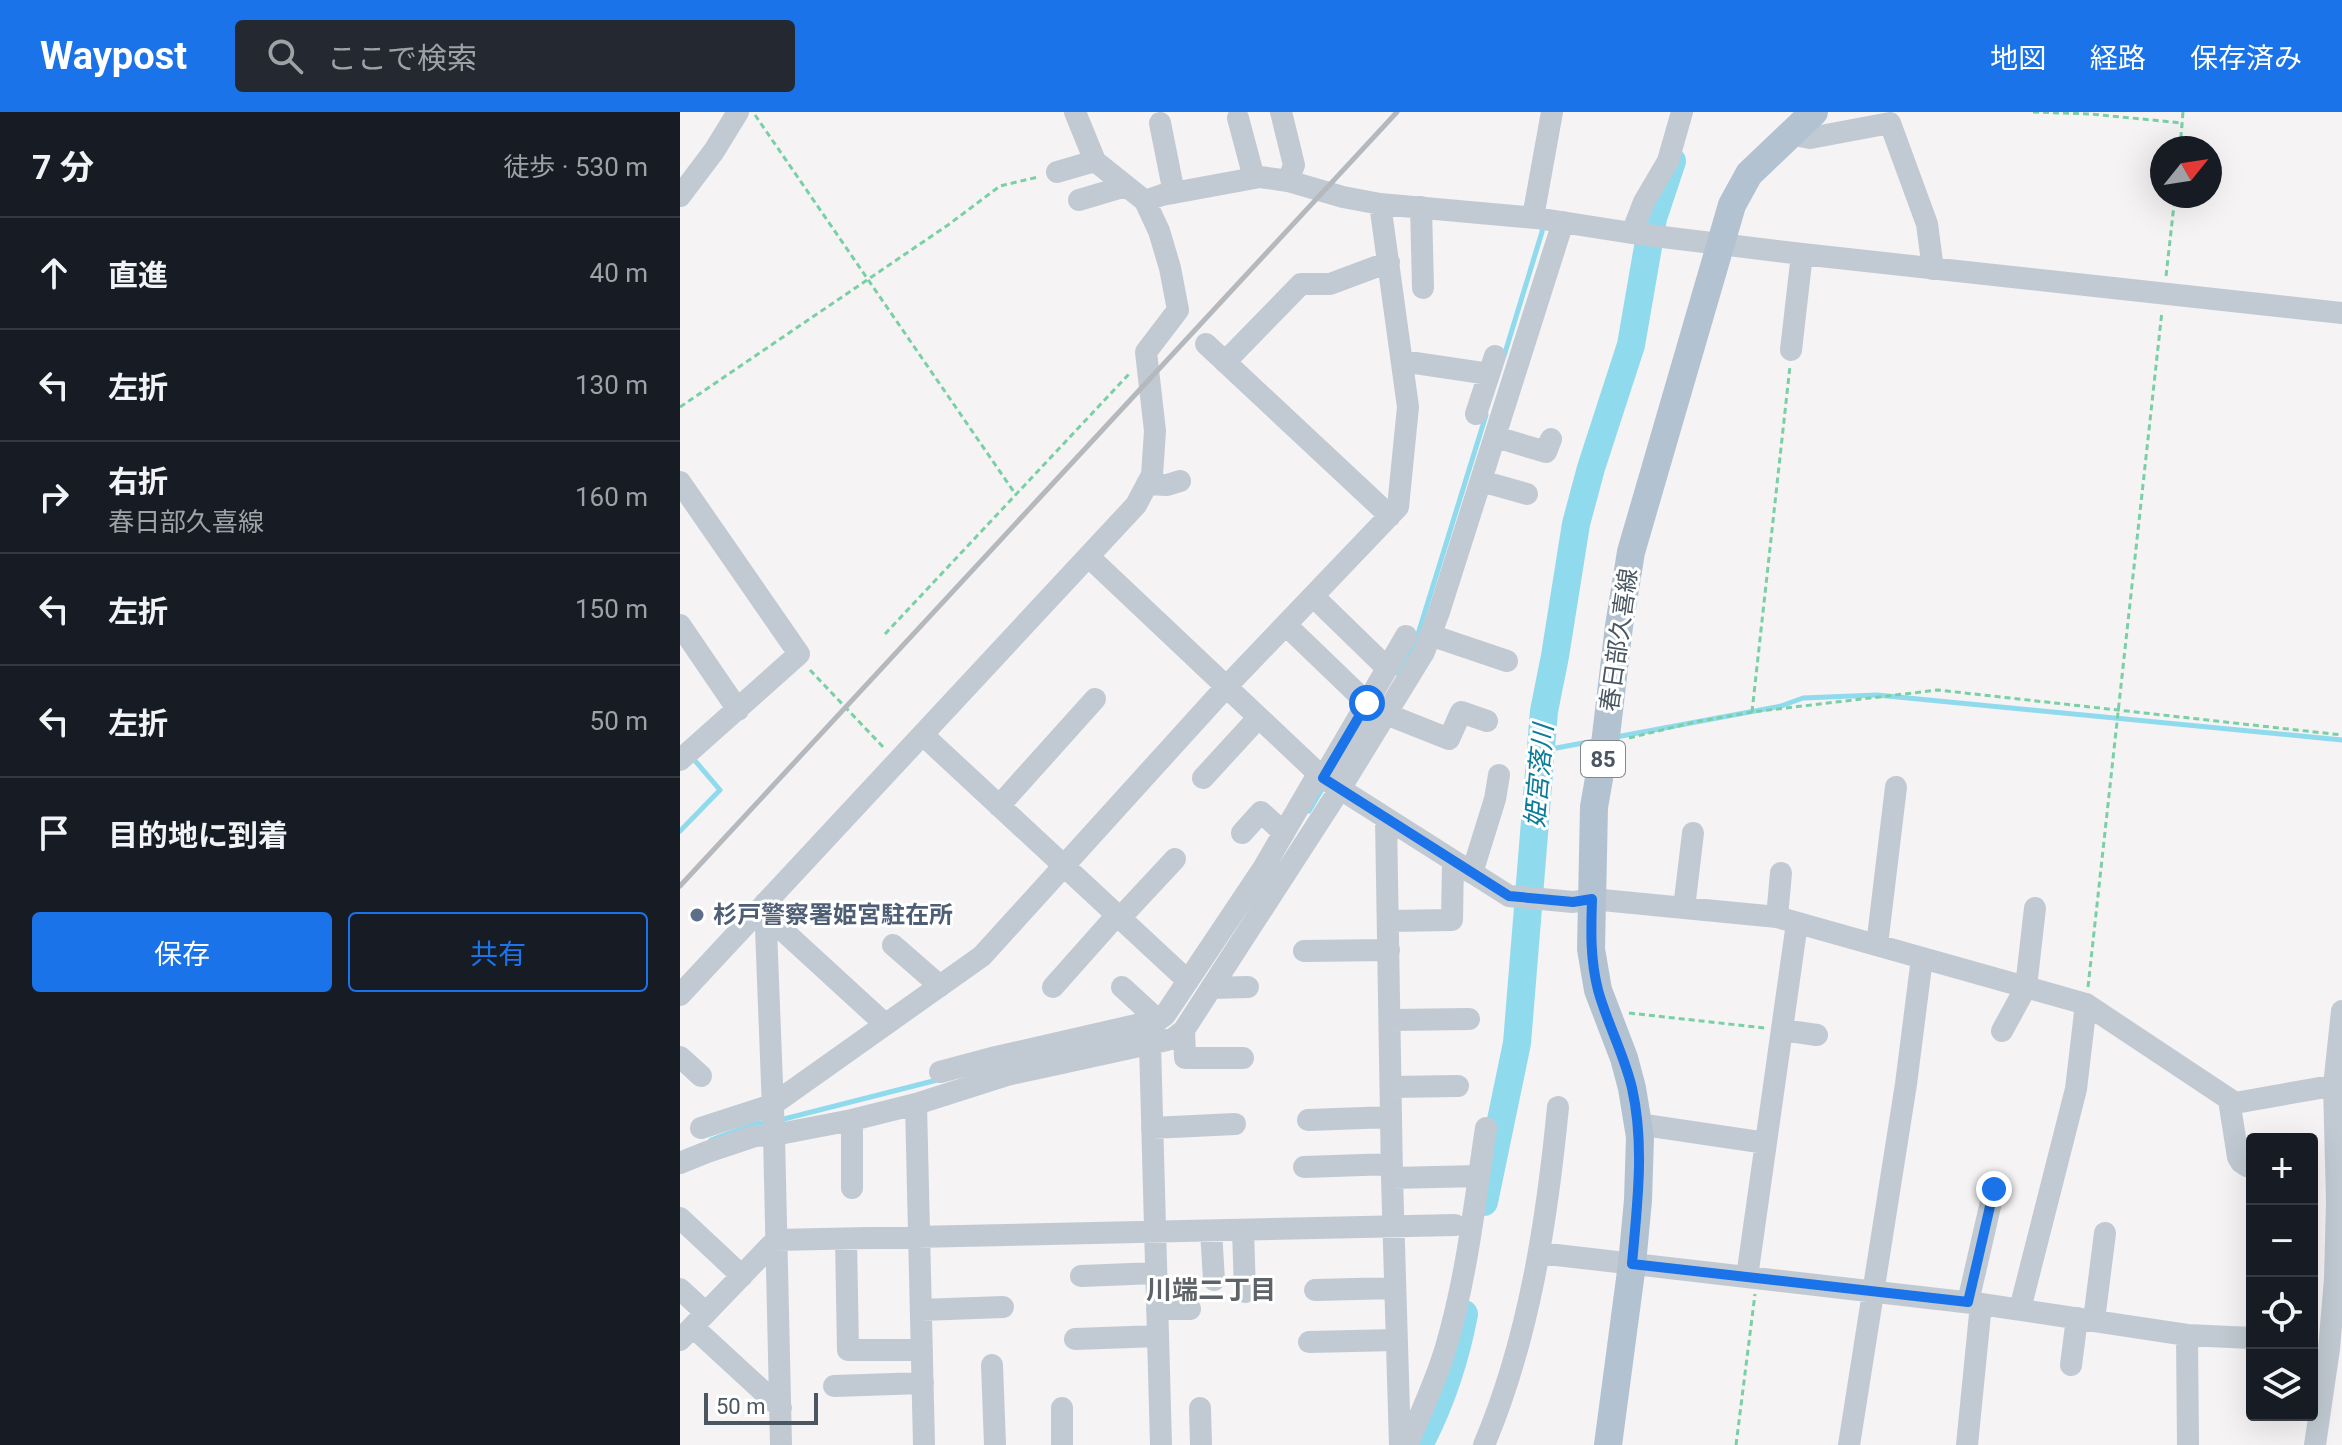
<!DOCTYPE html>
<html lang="ja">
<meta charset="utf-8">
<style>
body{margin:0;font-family:Roboto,"Noto Sans JP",sans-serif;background:#242831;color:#f1f3f6}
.controls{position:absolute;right:24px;bottom:24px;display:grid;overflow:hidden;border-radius:8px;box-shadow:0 8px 32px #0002}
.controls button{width:72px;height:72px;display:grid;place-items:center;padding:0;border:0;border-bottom:2px solid #363941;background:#171b24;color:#f1f3f6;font:40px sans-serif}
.compass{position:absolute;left:1470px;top:24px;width:72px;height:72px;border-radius:50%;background:#171b24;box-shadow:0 8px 32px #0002;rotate:60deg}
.scale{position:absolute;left:24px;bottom:20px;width:114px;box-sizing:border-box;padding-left:8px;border:4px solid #4a5661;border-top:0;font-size:22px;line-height:28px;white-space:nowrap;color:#4a5661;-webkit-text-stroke:6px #fff;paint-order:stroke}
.stop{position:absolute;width:24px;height:24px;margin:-18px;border:6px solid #1a73e8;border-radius:50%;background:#fff}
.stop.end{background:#1a73e8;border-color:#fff;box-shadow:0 2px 8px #0008}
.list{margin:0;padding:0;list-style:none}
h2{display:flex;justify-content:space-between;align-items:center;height:104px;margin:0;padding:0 32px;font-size:34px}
h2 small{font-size:26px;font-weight:400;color:#9ea1a6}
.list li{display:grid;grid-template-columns:52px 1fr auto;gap:24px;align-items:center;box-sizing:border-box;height:112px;padding:0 32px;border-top:2px solid #363941}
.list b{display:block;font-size:30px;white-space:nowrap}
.list p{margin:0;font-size:26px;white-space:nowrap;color:#9ea1a6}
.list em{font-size:26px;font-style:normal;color:#9ea1a6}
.actions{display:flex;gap:16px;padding:24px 32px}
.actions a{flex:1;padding:18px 0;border:2px solid #1a73e8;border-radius:8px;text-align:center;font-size:28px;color:#1a73e8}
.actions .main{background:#1a73e8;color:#fff}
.icon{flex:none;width:44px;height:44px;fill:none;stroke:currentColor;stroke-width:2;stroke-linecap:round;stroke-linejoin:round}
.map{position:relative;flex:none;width:1662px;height:1333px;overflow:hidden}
header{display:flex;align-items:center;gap:48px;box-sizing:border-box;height:112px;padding:0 40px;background:#1a73e8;color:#fff}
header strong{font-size:38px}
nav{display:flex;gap:44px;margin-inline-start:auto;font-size:28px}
.search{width:560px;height:72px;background:#242831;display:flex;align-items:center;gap:20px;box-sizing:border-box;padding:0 28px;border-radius:8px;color:#9ea1a6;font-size:30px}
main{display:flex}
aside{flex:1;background:#171b24}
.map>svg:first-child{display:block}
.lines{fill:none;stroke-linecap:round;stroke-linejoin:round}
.stream{stroke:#90daee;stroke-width:5}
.river{stroke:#90daee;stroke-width:28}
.path{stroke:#7ad0a6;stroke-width:3;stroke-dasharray:6 4;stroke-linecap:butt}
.minor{stroke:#c1cad2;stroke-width:22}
.major{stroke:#b3c2d1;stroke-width:28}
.rail{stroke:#b5b8bd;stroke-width:5}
.route{stroke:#1a73e8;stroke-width:10}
.service-dot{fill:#5c6f8a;stroke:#fff;stroke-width:3}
.labels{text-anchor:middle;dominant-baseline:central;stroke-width:6;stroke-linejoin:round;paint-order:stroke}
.shield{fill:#fff;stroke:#808990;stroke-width:2}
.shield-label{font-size:22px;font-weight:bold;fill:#4a5661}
.street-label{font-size:24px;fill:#4a5661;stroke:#fff}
.service-label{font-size:24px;font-weight:bold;fill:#4e5e75;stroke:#fff;text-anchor:start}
.water-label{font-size:26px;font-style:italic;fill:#0c7c9b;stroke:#fff}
.neighbourhood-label{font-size:26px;font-weight:bold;fill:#5f6368;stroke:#fff}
</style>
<header>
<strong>Waypost</strong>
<div class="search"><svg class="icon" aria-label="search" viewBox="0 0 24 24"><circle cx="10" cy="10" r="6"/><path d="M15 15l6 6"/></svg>ここで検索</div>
<nav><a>地図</a><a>経路</a><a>保存済み</a></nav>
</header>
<main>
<aside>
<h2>7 分<small>徒歩 · 530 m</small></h2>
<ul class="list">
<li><svg class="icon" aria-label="ahead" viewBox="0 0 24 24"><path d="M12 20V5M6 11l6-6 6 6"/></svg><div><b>直進</b></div><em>40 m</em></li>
<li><svg class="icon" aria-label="left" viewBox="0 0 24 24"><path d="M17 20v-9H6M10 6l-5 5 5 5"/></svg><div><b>左折</b></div><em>130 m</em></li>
<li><svg class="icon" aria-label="right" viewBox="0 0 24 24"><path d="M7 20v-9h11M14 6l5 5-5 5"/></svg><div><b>右折</b><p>春日部久喜線</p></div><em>160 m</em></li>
<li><svg class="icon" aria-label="left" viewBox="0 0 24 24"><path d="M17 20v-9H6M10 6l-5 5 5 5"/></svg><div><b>左折</b></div><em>150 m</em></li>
<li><svg class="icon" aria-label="left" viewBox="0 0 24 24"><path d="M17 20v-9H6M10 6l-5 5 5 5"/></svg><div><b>左折</b></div><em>50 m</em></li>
<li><svg class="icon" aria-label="arrive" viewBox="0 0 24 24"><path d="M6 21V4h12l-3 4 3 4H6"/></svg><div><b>目的地に到着</b></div></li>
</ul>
<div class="actions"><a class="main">保存</a><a>共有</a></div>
</aside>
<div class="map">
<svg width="1662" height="1333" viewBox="0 0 1662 1333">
<rect width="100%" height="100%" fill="#f5f3f3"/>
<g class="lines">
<path class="stream" d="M824,244L862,120L863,112
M717,561L734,535L806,303
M936,625L1101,594L1123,586L1197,583L1662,628
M860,639L914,629
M629,699L644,674
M0,719L40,678L11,644
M100,1008L261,967
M31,1028L71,1013L86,1010"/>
<path class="river" d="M804,1090L837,931L864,599L875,544L896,412L911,356L951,233L973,106L992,49
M739,1333C761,1291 775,1249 784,1202"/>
<path class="path" d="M1353,0L1411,2L1502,11
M75,3L336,383
M1500,36L1503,0
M1486,164L1495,84
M0,295L268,113L320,74L358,65
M205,522L449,262
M130,558L205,637
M1072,600L1110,254
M949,626L1015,610L1072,600L1258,578L1662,623
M1408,875L1482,199
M949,901L1085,916
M1056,1333L1075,1182"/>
<path class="minor" d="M601,0L614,53L608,69
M558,6L574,66
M480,11L494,81
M1109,22L1130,26L1210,11L1247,112L1253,157
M377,60L415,49
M0,84L34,39L58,0
M399,88L446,74
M465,89L482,83L580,65L608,69L663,85L700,92L856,106L958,122L1122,142L1662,201
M741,95L743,176
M853,105L872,0
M952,121L964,90L988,49L1002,0
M526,232L710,404
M1111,238L1122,142
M722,249L809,262
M545,250L621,172H650L709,150
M796,302L815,244
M816,325L866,340L871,327
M801,369L847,382
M0,370L119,542L0,648
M467,372L487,373L500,369
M409,445L643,666L829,784L893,790L912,787L1097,805L1406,892L1555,991L1662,972
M633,484L707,556
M0,513L58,598
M606,513L687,591
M750,523L827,549
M706,602L769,627L781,600L807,609
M243,623L508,869
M523,666L578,606
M643,666L726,524
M319,694L415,587
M706,706L712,1066L720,1333
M562,721L581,700L604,721
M792,761L815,687L819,663
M85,791L94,1023L101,1333
M1004,796L1013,721
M85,802L205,912
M1097,805L1101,761
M440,806L495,747
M708,809L772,808L773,749
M213,833L260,874
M1197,833L1216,675
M624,839L709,838
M373,875L437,803
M442,875L478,908
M531,876L568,875
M0,883L456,393L472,363L475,319L466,240L498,198L490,156L479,119L465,89L415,49L395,0
M710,908L789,907
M504,918L505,946H563
M1102,918L1137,923
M1322,919L1346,875L1355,796
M470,932L481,1333
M0,945L21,964
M260,960L316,945L478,908L485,903L584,755L638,662
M711,975L778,974
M1549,988L1558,1045L1561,1050L1567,1054
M236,992L244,1333
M172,1008V1076
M628,1008L711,1005
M958,1012L1086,1031
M21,1016L92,993L302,844L546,575L718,395L728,295L700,92
M472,1016L555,1012
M0,1051L27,1040L75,1024L94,1023L172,1008L236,992L327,963L487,928L494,926L504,918L660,677L744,540L759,500L883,110
M624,1055L712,1052
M712,1066L799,1064
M0,1106L62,1164
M563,1118L565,1180
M531,1119L534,1168
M166,1127L168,1238H242
M859,1141L1301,1192L1507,1223L1572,1226
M401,1164L476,1161
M1067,1165L1117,811
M0,1177L26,1201
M635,1178L715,1176
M1288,1190L1314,1077
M477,1197H510
M1340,1197L1396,977L1406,892
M241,1198L323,1195
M1414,1208L1425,1121
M13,1215L101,1296
M1507,1223L1508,1333
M395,1227L478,1224
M0,1228L96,1128L775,1113
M629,1230L716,1228
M312,1253L315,1333
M1391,1253L1397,1206
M154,1274L243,1271
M382,1296V1333
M520,1296L521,1333
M727,1333C741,1301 756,1269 766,1235C787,1164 795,1089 806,1016
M804,1333C849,1227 867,1109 878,995
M1169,1333L1226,972L1242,846
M1287,1333L1301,1192
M1635,1333L1649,1237L1655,1167L1657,1090L1654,974L1662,899"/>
<path class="major" d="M928,1333L952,1152L958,1088L960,1025L952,976L944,946L918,878L911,837L914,695L925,632L939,514L951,440L1052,93L1069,62L1134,0"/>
<path class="rail" d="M0,774C240,517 477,257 717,0"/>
</g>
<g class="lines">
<path class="route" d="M687,591L643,666L829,784L893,790L912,787C911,818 910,847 918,878C927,911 944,942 952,976C965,1034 957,1093 952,1152L1288,1190L1314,1077"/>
</g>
<circle class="service-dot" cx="17" cy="803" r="8"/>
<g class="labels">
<rect class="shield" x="901" y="629" width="44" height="36" rx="6"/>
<g class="shield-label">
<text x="923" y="647">85</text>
</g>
<g class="street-label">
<text transform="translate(939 528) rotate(-82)">春日部久喜線</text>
</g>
<g class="service-label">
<text x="33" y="803">杉戸警察署姫宮駐在所</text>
</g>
<g class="water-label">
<text transform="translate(859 664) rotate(-85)">姫宮落川</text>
</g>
<g class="neighbourhood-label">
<text x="531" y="1178">川端二丁目</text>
</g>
</g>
</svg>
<div class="controls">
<button>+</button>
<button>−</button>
<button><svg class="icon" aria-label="locate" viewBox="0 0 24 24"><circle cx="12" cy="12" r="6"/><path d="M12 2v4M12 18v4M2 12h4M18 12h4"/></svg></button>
<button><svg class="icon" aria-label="layers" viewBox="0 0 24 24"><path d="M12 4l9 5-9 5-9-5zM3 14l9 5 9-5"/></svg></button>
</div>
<svg class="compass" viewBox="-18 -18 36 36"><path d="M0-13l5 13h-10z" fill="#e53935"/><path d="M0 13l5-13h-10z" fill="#9ea1a6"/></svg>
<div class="scale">50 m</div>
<div class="stop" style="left:687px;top:591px"></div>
<div class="stop end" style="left:1314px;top:1077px"></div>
</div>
</main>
